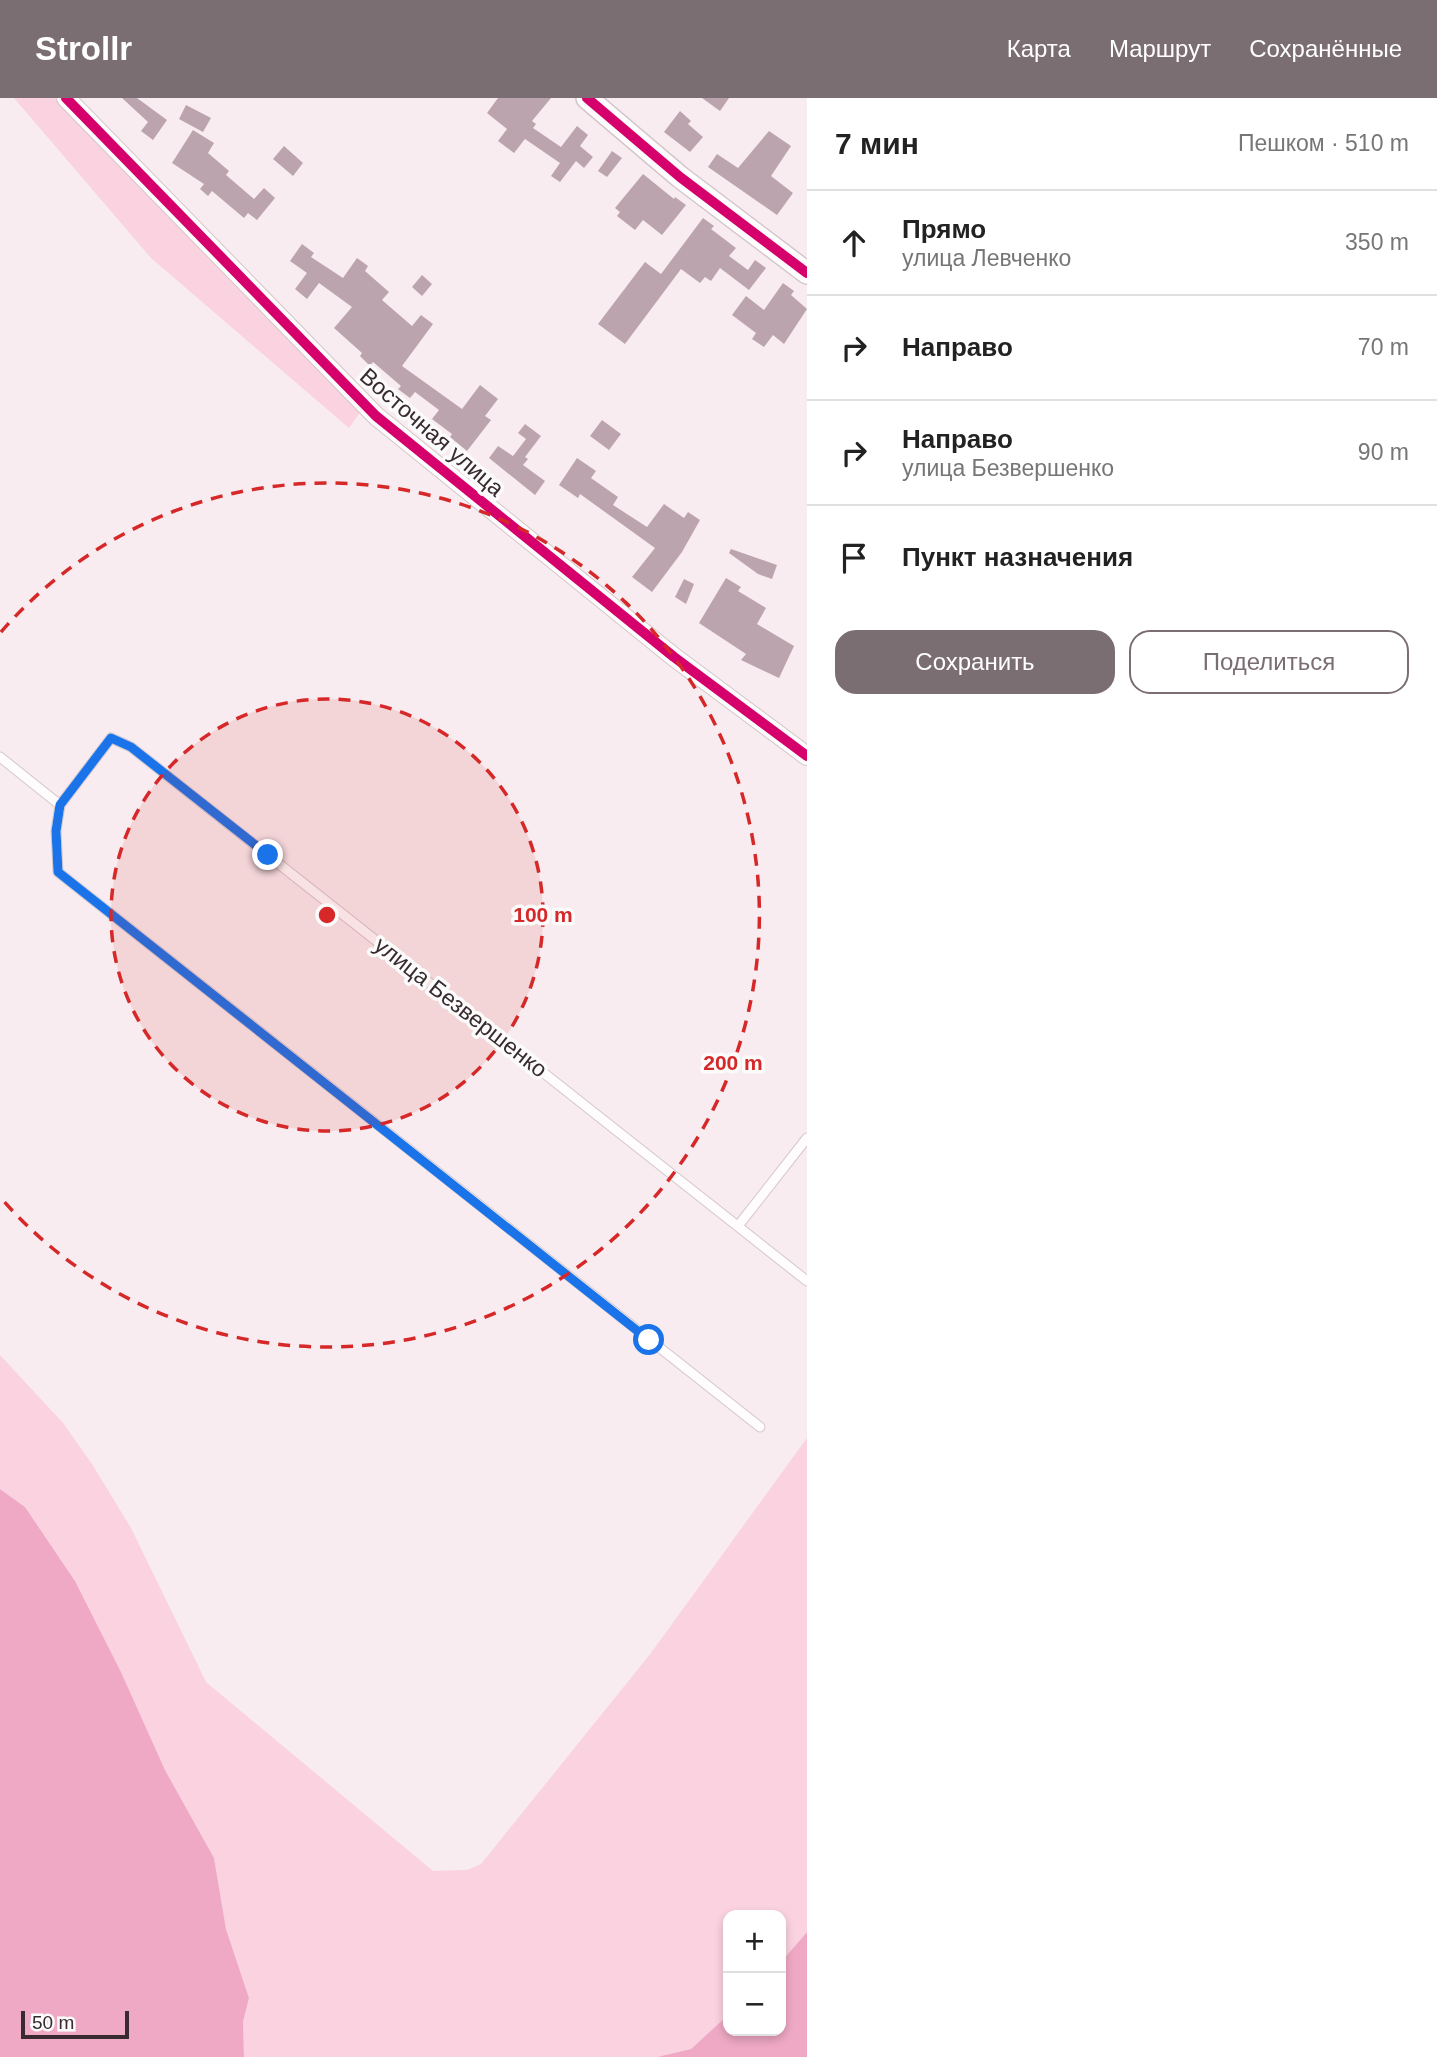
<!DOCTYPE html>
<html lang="ru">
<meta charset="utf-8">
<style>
body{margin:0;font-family:Arial,sans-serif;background:#f6f6f6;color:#222}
.controls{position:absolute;right:21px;bottom:21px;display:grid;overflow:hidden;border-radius:14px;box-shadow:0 4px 10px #0003}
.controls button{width:63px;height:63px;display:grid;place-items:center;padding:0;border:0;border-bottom:2px solid #e0e0e0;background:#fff;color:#222;font:35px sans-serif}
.scale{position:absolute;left:21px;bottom:18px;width:108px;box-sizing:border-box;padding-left:7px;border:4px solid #382a2f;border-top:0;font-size:19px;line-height:24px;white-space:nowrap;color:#382a2f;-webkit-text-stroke:5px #fbfbfb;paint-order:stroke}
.stop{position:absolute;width:21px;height:21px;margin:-16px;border:5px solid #1a73e8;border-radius:50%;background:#fff}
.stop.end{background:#1a73e8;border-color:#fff;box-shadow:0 2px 7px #0008}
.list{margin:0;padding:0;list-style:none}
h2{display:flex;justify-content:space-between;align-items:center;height:91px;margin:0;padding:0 28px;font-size:30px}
h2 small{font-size:23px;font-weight:400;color:#767676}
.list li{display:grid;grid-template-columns:46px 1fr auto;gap:21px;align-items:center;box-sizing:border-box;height:105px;padding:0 28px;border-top:2px solid #e0e0e0}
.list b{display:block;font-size:26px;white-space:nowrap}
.list p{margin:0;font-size:23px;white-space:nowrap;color:#767676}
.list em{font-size:23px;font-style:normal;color:#767676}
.actions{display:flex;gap:14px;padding:21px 28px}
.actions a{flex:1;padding:16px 0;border:2px solid #7b6e73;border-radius:21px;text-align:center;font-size:24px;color:#7b6e73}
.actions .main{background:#7b6e73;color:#fff}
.icon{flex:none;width:38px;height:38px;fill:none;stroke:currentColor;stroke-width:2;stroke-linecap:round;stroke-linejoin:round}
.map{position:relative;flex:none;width:807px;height:1959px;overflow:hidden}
header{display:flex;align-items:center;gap:42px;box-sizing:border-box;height:98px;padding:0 35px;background:#7b6e73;color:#fff}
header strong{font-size:33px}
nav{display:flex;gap:38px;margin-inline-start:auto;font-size:24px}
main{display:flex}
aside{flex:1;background:#fff}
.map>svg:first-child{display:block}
.green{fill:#fad2e0}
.water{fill:#f0a9c4}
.building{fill:#bca4ae}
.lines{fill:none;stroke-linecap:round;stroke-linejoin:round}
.service-casing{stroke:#d4c7cb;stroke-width:11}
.minor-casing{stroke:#d4c7cb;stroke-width:20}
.tertiary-casing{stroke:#d4c7cb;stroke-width:24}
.service{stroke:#fefcfd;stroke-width:9}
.minor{stroke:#fefcfd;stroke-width:18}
.tertiary{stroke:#fefcfd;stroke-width:21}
.cycleway-casing{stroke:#fbfbfb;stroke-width:15}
.cycleway{stroke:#d6006c;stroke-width:10}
.route{stroke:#1a73e8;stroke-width:9}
.ring{fill:none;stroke:#d62828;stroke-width:3.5;stroke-dasharray:12 9}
.labels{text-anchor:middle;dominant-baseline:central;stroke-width:7;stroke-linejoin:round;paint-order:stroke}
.street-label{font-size:23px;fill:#382a2f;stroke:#fbfbfb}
.centre{fill:#d62828;stroke:#fbfbfb;stroke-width:3.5}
.ring-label{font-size:21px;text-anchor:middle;font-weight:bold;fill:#d62828;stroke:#fbfbfb;stroke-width:7;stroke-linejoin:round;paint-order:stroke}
</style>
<header>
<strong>Strollr</strong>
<nav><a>Карта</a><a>Маршрут</a><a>Сохранённые</a></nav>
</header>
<main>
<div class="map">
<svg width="807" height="1959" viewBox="0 0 807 1959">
<rect width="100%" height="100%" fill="#f8ecf0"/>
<path class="green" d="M14,0H57L361,313L349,330L151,160Z
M0,1257L63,1325L92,1366L131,1430L206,1584L433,1773L467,1772L481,1766L651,1555L807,1340V1834L781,1864V1817H728V1917L691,1951L657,1959H244L243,1924L249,1900L226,1831L214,1760L165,1672L121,1574L75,1483L25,1409L0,1391Z"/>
<path class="water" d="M0,1391L25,1409L75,1483L121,1574L165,1672L214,1760L226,1831L249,1900L243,1924L244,1959H0Z
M807,1834V1959H657L691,1951L728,1917V1933H781V1864Z"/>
<path class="building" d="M122,0H137L167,22L153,42L141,33L148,24Z
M498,0H551L532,23L536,26L533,30L561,49L577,28L588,37L580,48L593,59L584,70L576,63L560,84L551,78L560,65L525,41L514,55L498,43L507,31L487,15Z
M702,0H729L720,13Z
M186,7L211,20L203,34L179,21Z
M680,13L691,23L688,26L703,39L690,54L664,34Z
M193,32L214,45L208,55L229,73L226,77L254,101L264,90L275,100L257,122L248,115L244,120L212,93L208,98L200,91L204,86L172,65Z
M769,33L791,48L771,78L793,95L777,117L708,69L717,56L738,70Z
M284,48L303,65L293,78L273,61Z
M612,53L622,60L607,79L598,73Z
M643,76L674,101L675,99L686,107L662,137L643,122L635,132L617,118L620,114L615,110Z
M703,120L714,128L711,131L736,150L729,158L748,172L755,162L766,170L749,192L720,170L711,183L705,179L700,185L681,171L625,246L598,226L645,164L661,176Z
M302,146L314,155L311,159L343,180L357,160L368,168L365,173L389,194L382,202L412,228L421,217L433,226L402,268L462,311L480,287L498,301L485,318L491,322L467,353L450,339L452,336L432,321L439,312L415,294L410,300L398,291L401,288L373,264L370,268L360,258L362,255L334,230L352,209L319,185L307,201L295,191L307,175L290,163Z
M422,177L432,186L422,198L412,189Z
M783,185L794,193L791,197L807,211L784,246L773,237L764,249L752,241L756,235L732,217L746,198L764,212Z
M602,322L621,336L609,352L590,338Z
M525,326L541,338L525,359L528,361L523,367L545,383L535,397L489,360L498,348L513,358L526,341L518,335Z
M577,360L596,373L591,380L618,399L613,407L647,429L664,406L684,420L688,414L700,422L682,454L652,494L632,479L655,450L580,396L578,400L559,387Z
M731,451L777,467L772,481L758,476L729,455Z
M726,480L741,489L738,493L766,510L757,526L794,548L779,580L741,562L746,556L699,525Z
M684,481L694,486L686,506L675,499Z"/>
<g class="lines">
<g class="service-casing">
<path id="service" d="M0,659L60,707L111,640L131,649L807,1183
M60,707L56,733L58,774L760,1329
M738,1128L807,1040"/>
</g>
<g class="minor-casing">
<path id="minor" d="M66,0L376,318L674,559L807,658"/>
</g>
<g class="tertiary-casing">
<path id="tertiary" d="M587,0L680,79L807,175"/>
</g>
<use href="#service" class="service"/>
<use href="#minor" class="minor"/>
<use href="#tertiary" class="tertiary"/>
<g class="cycleway-casing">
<path id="cycleway" d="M66,0L376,318L674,559L807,658
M587,0L680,79L807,175"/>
</g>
<use href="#cycleway" class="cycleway"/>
</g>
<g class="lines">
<path class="route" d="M268,757L131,649L111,640L60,707L56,733L58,774L649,1242"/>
</g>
<circle cx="327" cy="817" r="216" fill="#d62828" fill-opacity=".12"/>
<g class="ring">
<circle cx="327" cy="817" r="216"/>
<path d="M1 534A432 432 0 1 1 1 1100"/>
</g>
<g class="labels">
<g class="street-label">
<text transform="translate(432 334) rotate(41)">Восточная улица</text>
<text transform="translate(461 909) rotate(38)">улица Безвершенко</text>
</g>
</g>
<circle cx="327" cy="817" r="10" class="centre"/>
<g class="ring-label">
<text x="543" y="824">100 m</text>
<text x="733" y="972">200 m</text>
</g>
</svg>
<div class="controls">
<button>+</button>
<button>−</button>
</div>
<div class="scale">50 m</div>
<div class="stop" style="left:649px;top:1242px"></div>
<div class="stop end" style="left:268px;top:757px"></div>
</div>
<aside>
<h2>7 мин<small>Пешком · 510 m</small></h2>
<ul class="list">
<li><svg class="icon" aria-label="ahead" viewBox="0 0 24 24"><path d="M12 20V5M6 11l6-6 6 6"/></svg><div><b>Прямо</b><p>улица Левченко</p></div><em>350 m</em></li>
<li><svg class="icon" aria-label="right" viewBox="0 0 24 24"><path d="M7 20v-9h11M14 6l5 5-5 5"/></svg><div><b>Направо</b></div><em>70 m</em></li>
<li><svg class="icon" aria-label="right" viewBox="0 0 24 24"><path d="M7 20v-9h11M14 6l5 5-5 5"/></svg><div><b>Направо</b><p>улица Безвершенко</p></div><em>90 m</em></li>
<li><svg class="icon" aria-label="arrive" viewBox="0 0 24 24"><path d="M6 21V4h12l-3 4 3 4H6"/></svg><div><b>Пункт назначения</b></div></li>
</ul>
<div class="actions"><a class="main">Сохранить</a><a>Поделиться</a></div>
</aside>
</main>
